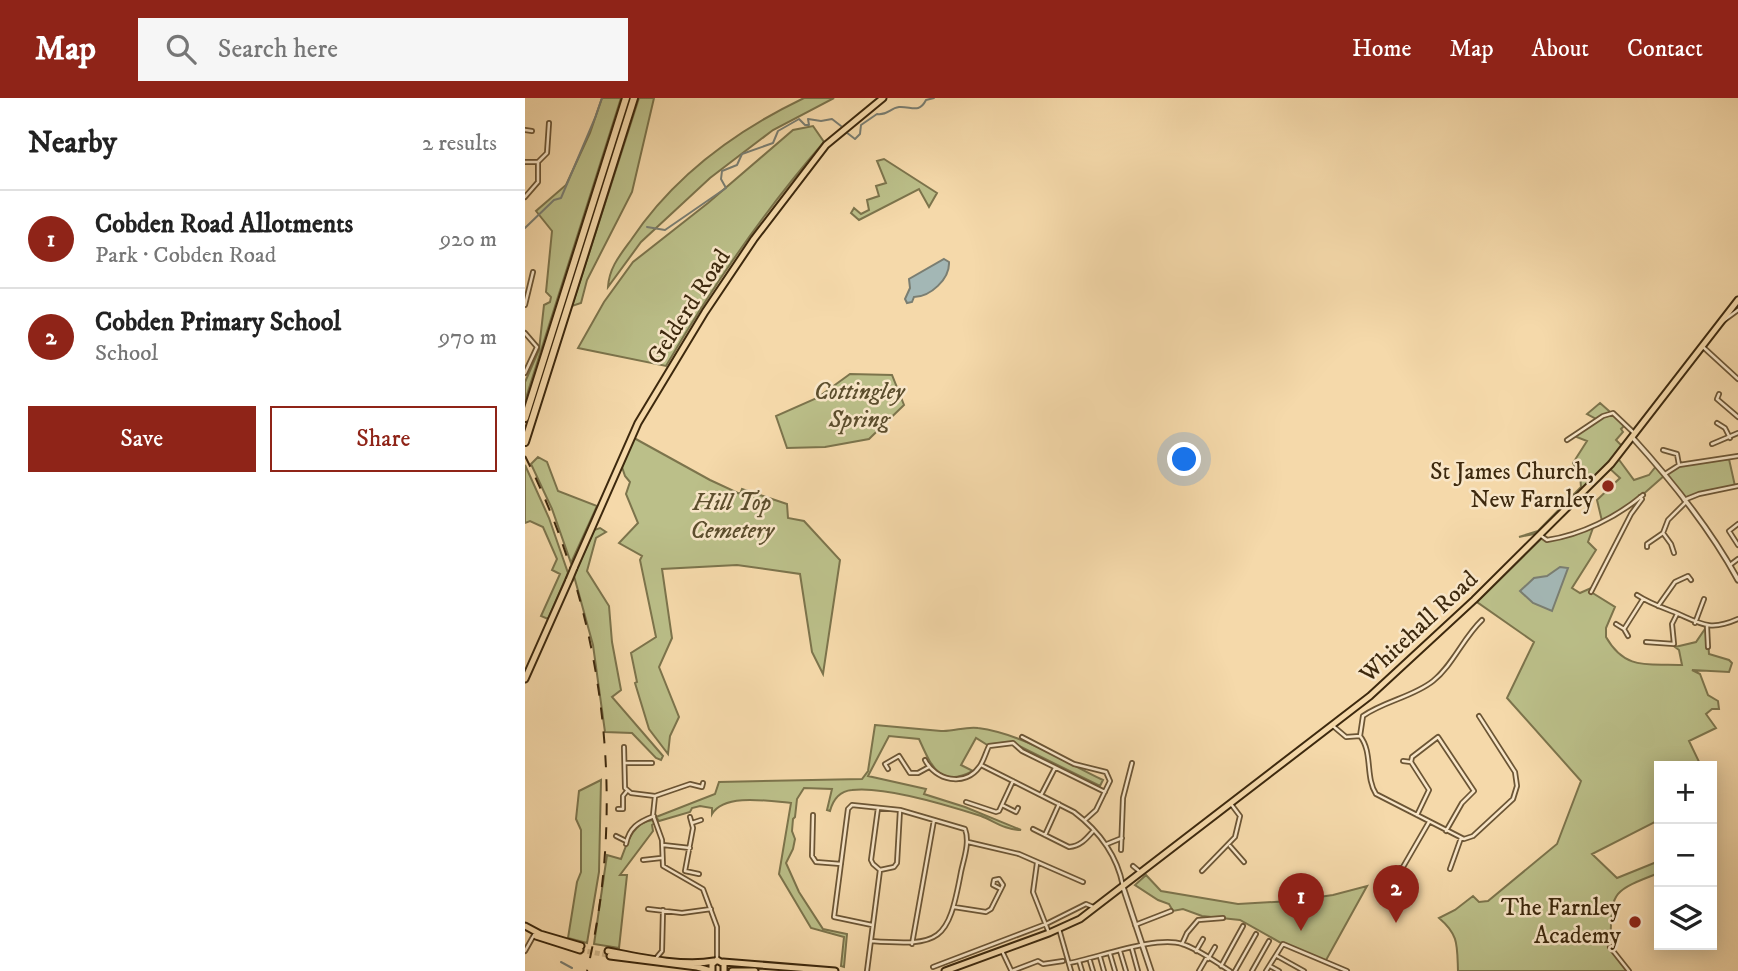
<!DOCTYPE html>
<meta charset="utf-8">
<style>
body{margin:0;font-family:"IM FELL DW Pica",serif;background:#f6f6f6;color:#222}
.controls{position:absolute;right:21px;bottom:21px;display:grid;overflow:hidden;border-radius:0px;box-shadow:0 4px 18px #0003}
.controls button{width:63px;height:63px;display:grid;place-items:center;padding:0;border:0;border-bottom:2px solid #e0e0e0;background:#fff;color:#222;font:35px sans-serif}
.you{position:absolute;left:660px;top:362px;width:24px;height:24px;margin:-18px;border:5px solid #fff;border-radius:50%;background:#1a73e8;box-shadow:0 0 0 10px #1a73e833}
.badge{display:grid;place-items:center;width:46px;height:46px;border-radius:50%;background:#8f2418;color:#fff;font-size:23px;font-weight:700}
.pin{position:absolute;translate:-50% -58px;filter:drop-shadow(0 2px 4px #0008)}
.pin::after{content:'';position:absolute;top:37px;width:24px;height:21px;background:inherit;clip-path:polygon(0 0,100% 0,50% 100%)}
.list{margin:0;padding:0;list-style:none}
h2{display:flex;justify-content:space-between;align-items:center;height:91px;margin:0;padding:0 28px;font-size:30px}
h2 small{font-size:23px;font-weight:400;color:#767676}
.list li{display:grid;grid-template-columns:46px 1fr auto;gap:21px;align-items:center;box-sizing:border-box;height:98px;padding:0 28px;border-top:2px solid #e0e0e0}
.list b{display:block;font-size:26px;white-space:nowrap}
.list p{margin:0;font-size:23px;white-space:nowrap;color:#767676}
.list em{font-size:23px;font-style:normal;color:#767676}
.actions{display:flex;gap:14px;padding:21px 28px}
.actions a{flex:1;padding:16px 0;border:2px solid #8f2418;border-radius:0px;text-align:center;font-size:24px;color:#8f2418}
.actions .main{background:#8f2418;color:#fff}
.icon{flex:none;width:38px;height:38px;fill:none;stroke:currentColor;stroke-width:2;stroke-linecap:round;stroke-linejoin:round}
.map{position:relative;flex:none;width:1213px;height:873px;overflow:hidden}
header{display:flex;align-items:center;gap:42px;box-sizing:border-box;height:98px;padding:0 35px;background:#8f2418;color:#fff}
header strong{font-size:33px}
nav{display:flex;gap:38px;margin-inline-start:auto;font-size:24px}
.search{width:490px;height:63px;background:#f6f6f6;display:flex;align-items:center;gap:18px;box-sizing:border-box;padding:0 24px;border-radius:0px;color:#767676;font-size:26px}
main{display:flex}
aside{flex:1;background:#fff}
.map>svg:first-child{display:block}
.green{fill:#bbbf89;stroke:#7c744c;stroke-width:2}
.water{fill:#a3b7b5;stroke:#7a7e72;stroke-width:2}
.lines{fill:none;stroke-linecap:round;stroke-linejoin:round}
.stream{stroke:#7a7e72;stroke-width:2}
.trunk-tunnel{stroke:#d0b68b;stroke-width:5;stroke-dasharray:5 2.5;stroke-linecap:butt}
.minor-casing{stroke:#6b5535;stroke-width:6}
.tertiary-casing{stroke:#6b5535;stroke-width:7}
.primary-casing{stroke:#3d290e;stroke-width:9}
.trunk-casing{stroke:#3d290e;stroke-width:9}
.motorway-casing{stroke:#3d290e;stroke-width:10}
.minor{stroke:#f8e6c8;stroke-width:2.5}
.tertiary{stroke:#f8e6c8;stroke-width:3.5}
.primary{stroke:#f5d9aa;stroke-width:5}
.trunk{stroke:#f5d9aa;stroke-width:5}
.motorway{stroke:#f5d9aa;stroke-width:6}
.rail{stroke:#3d290e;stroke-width:2;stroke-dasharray:12 12;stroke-linecap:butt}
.primary-bridge-casing{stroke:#3d290e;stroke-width:9;stroke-linecap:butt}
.primary-bridge{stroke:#f5d9aa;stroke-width:5}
.poi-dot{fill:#8f2418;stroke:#f8e6c8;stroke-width:2.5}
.labels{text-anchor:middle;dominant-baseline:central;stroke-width:5;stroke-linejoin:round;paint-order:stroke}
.street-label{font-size:24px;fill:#3d290e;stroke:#f8e6c8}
.park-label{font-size:24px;font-style:italic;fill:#5c4e2d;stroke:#f8e6c8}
.poi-label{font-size:24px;fill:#3d290e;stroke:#f8e6c8;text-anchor:end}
</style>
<header>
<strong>Map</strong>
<div class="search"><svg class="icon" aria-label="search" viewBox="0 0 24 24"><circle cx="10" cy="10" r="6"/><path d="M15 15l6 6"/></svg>Search here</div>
<nav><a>Home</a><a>Map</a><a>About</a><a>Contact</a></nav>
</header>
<main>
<aside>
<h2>Nearby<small>2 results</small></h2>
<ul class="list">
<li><span class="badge">1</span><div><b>Cobden Road Allotments</b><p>Park · Cobden Road</p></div><em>920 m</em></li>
<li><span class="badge">2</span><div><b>Cobden Primary School</b><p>School</p></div><em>970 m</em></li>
</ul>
<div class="actions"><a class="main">Save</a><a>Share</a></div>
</aside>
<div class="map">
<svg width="1213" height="873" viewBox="0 0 1213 873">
<rect width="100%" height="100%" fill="#f5d9aa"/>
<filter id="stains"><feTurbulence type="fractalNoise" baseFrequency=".00286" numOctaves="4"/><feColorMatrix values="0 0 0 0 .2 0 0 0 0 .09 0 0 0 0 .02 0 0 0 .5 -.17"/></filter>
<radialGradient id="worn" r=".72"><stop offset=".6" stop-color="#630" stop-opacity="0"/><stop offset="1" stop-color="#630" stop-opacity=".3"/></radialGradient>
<path class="green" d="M77,0H96L0,303V284L14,252L19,207L25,204L26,199L21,194L27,133L11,113L41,87L65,35Z
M114,0H129L107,94L62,182L56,205L47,208Z
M279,0H309L248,32L185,80L116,144L83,189C84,170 95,157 106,142C148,79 210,33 279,0Z
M288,28L299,44C239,113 187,189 141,268L53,250L79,204L108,164L183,105L268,32Z
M359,61L412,95L404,109L394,91L334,122L326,115L329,110L336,116L344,112L342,102L354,98L351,88L361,85L352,63Z
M325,276L367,277L379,307L344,341L300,349L262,350L251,318L292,300Z
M1075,305L1100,327L1096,331L1098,334L1091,342L1097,348L1083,366L1014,435L994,439L1013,433L1056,389L1055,377L1048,365L1062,343L1049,338L1071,321L1062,316Z
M109,340L185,382L215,396L217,391L262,406L263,420L279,423L315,462L298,576L287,554L275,476L212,467L137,471L147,540L134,569L154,619L145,638L143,656L124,631L110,585L112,584L106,555L131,539L115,462L117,458L94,445L113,425L101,396L105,384L100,378L97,369Z
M13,359L22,364L33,393L72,408L46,465L27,411L6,366Z
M1092,359L1109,382L1124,377L1132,367L1140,376L1154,367L1204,361L1210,388L1174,396L1159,402L1140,377L1106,407L1077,423L1072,402L1095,380L1083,369Z
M0,367L24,420L43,475L23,521L16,518L35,476L27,472L32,461L18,429L5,423L0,425Z
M1069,427L1063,444L1071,452L1047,490L1055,495L1066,490V494L1090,509L1081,530V539C1101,574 1125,565 1157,567L1154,552L1150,549L1171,544L1182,528L1184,556L1204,562L1207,565L1204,574L1167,572L1175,576L1183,597L1193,603L1194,611H1187L1181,616L1191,630L1164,643L1176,668H1134V722L1067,756L1092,780L1134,763V775C1081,795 1088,795 1085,849L1104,873H933C932,847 934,837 914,820L930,812L948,798L954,804L963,803L1032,746L1056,683L982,600L1009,544L952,504L1018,439C1033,445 1054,433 1069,427Z
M75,430L81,434L71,440L62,473L84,508L87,544L96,592L87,599L138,658L136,662L131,660L107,635L80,634L68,547L49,478L69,432Z
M350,627C372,629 394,631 416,633C428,634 441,628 453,630C498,636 538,663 578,682L575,688L488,645L464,648L451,640L436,667L448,673C414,691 406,667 394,641L364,638L343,678L401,691L399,696L440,709L496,732C480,732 469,723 456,718C425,708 359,688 327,692C315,693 308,702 305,713L302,712L307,691L279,690L272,701L270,719L268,721L267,733L270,741L268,751L261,765L274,794L298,831L322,836L319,869L316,868L319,839L286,830L254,776L266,705C244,703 199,695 187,716V710L175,708L167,710L165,714L134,723L131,719L190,696L194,684L337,681L343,673Z
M76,682L74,774L62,845L43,840L52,784L56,774V732L51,721L54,693Z
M128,722L130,725L127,727L128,733L95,777H102L94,850L69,846L82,757L96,761C102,745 108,724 128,722Z
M621,777L636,793L713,806L766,803L808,797L842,788L800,864L758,846L715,822L677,818L658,811L648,813L644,806L633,802L610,787Z"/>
<path class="water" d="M419,161L424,164C425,181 405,199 389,199L387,204L382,205L380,201L385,190L384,181Z
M1035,469L1043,470L1027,513L1008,505L995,493L1009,480L1022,478Z"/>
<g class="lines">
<path class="stream" d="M321,34L330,41L335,36L336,27L352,16C362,18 365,10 374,9C386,8 394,16 401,2L409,0
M122,129L140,132L201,90L196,81L197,73L212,67L217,56L248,45L253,33L274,21L280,27H284L283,21L296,23L307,21L316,28
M0,130L29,102L36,100L70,20L77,0
M36,864L47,870"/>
<path class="trunk-tunnel" d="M55,852L82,857"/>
<g class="minor-casing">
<path id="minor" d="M0,32L7,33
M0,64H13
M0,99L13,84V64L22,55L24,25
M0,207L8,174
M1198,223L1213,212
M0,235L12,249L0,275
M1177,248L1213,281
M1194,296L1192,301L1213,319
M1192,325L1200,330L1205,340
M1042,342L1078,318L1088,315L1109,335
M1187,346L1213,335
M1138,352L1152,356L1154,367
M1140,376L1154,367L1213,358
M1159,402L1174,396L1213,388
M1213,426L1204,433L1213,447
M1015,437L1022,442C1056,437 1092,419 1118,397
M1122,449V446L1138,435
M1149,455L1146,446L1138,435L1143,422L1161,404
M1205,467L1213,461
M1066,494L1106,416L1117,401L1115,399
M1112,497C1124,505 1136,509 1149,514C1175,525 1184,534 1213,521
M1133,508L1150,484L1163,478L1166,482
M1170,525L1179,501
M1091,526L1099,531
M1182,528L1183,549
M1103,538L1099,531L1118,501
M1121,544L1149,546L1147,526L1152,516
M808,628L821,639L835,638C848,654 840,679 851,696L939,741L948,738L988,701L992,688L990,674L954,618
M835,638L838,618C859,603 888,599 908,583C928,567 938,540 957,522
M497,639L549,666L581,674L585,683L571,712L560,722
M99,649L100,690L106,695L130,698L165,686L177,689L178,685
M400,662C410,682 440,690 455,668C459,662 461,654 464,648L488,645L497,653L580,694
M878,663L886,664
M100,665H127
M456,667L549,714C574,733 592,757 598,788
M363,671L360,666L374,658L385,675H393L404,669
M516,697L530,670
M130,698L128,717L137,742L138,768L178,791L192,829V862
M441,704L471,714L474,713L488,683
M477,707L491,714L493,710
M353,710L346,762L348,766L355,772
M93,711H98V698L102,693
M288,717L287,758L291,764L316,766
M892,717L904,692L886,664L887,659L913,639L949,693L937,705L921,733
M165,719L168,730L160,773L174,776
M167,725L176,722
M508,731L544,749C556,748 562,740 569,732
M520,737L534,706
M91,738L101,743
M443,744L494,756L558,784
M101,746C104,730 113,724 129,718
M582,746L597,740
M138,747L165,750
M705,748L719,764
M596,752L598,700L607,665
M118,762L136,760
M512,765L508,794L524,835
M608,768L614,773
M925,771L936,740
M355,772L369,769L372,765L375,712
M869,772L878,769L904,724
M677,773L710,739L715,718L706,706
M429,809L461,814L466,811L478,787L474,781L469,782L468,787L474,790
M123,811L157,815L186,811
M610,827L646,813
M534,831L546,873
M346,843C416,848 423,844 436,774C439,760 445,744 440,731L375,712L327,707L323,711L309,819L347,827
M387,846L409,722
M657,846L662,835L673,822L698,820
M1085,849L1104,873
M607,851L613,873
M0,853L9,837
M477,853L486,872
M595,853L601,873
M671,853L678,841
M585,856L590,873
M752,858L779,873
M132,859L137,853L138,812
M575,859L579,873
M683,861L690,849
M554,863L557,873
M565,863L568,873
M544,865C572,860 632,837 657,846C674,851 690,864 705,873
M696,868L718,828
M745,868L754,873
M408,869L521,826L561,806L568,809
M342,873L355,772
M487,873L513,863L518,866L538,863
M674,873L681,861
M710,873L731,836
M727,873L744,843
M741,873L758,846L822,873"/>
</g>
<g class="tertiary-casing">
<path id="tertiary" d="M1107,339C1146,382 1185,430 1213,482
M598,789L626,873"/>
</g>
<g class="primary-casing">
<path id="primary" d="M49,470L113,325L180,214L229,141L301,47L358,0
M0,581L44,482
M420,873L524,835L555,821L845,598L949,502L1086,366L1213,202"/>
</g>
<g class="trunk-casing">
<path id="trunk" d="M0,828L15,836L56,848
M11,838L55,852
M83,853C114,859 158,869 189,863
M85,858L172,869L186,873
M198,864L310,873
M187,873V866L192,862L199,866V873
M207,873H230"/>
</g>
<g class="motorway-casing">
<path id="motorway" d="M0,320L101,0
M0,344L109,0"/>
</g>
<use href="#minor" class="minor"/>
<use href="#tertiary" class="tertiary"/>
<use href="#primary" class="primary"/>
<use href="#trunk" class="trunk"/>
<use href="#motorway" class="motorway"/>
<path class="rail" d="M0,358C79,514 103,703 62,873"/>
<g class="primary-bridge-casing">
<path id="primary-bridge" d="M44,482L49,470"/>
</g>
<use href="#primary-bridge" class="primary-bridge"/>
</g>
<g class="poi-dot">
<circle cx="1083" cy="388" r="7"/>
<circle cx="1110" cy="824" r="7"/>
</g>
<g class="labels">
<g class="street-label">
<text transform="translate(164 209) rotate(-57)">Gelderd Road</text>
<text transform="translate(894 529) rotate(-43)">Whitehall Road</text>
</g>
<g class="park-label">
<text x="334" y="294">Cottingley<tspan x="334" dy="28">Spring</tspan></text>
<text x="207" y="405">Hill Top<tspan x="207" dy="28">Cemetery</tspan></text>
</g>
<g class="poi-label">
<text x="1069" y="374">St James Church,<tspan x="1069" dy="28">New Farnley</tspan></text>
<text x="1096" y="810">The Farnley<tspan x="1096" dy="28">Academy</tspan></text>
</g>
</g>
<rect width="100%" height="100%" filter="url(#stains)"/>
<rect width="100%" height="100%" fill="url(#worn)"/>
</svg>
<div class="controls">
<button>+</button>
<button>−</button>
<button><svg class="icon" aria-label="layers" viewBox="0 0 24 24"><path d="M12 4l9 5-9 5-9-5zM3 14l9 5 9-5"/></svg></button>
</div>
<div class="you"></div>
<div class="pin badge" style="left:776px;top:833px">1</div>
<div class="pin badge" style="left:871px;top:825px">2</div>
</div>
</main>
